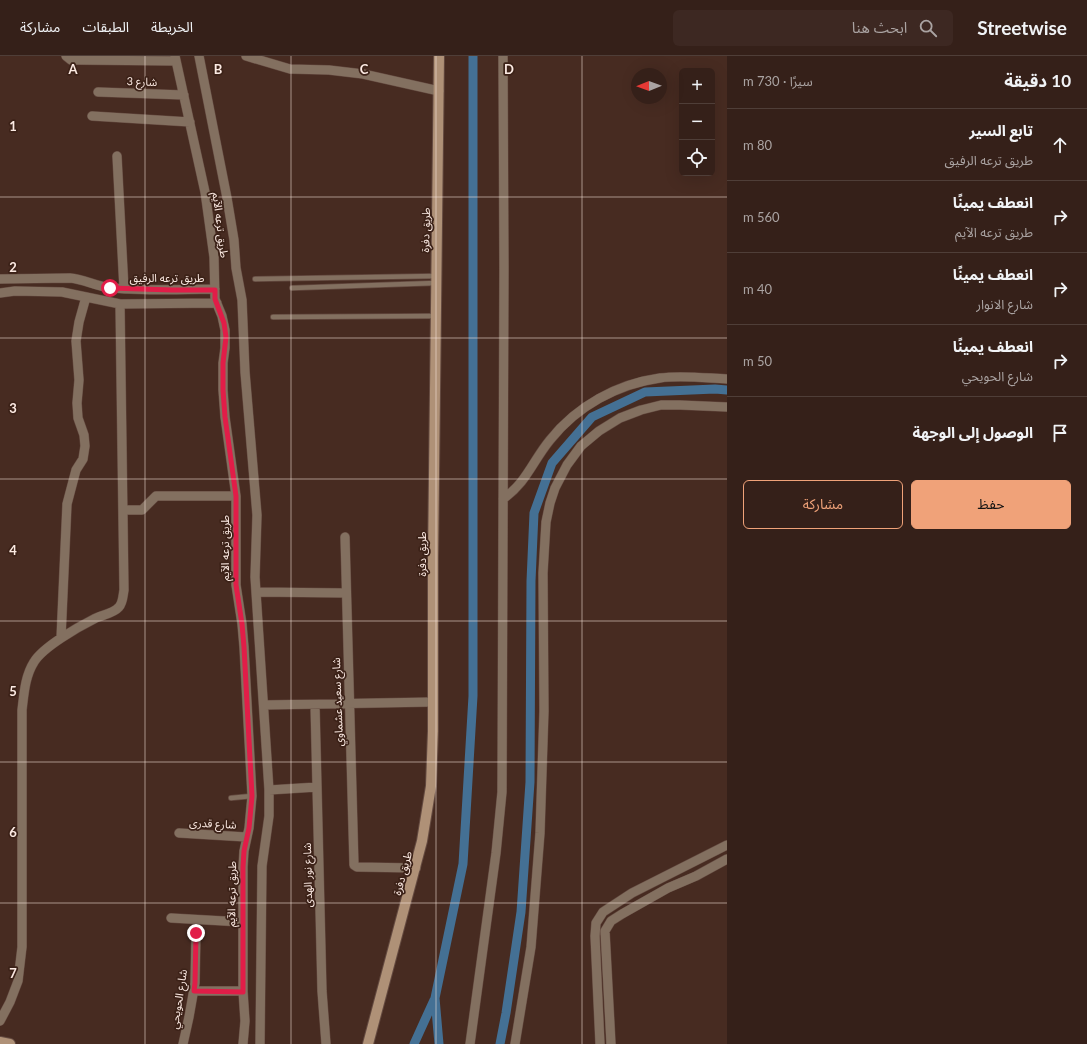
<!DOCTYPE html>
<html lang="ar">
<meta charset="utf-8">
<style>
body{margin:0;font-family:Lato,"Noto Sans Arabic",sans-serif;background:#3d2822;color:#f1f3f6;direction:rtl}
.controls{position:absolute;right:12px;top:12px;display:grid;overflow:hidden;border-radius:6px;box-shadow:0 4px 16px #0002}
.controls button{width:36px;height:36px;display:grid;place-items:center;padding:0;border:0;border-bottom:1px solid #4f3e38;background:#352019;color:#f1f3f6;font:20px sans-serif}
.compass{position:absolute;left:631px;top:12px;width:36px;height:36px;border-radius:50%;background:#352019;box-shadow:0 4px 16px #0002;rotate:269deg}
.stop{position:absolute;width:12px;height:12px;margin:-9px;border:3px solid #e11d48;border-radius:50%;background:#fff}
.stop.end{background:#e11d48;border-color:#fff;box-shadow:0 1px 4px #0008}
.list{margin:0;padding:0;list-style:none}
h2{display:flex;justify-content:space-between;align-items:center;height:52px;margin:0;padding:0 16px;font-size:17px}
h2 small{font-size:13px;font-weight:400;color:#aaa3a2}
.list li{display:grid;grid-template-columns:26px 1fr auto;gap:12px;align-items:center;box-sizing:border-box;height:72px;padding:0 16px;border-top:1px solid #4f3e38}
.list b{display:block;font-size:15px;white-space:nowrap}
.list p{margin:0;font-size:13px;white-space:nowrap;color:#aaa3a2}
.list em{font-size:13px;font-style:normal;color:#aaa3a2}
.actions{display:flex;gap:8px;padding:12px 16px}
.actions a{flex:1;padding:9px 0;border:1px solid #f0a279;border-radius:6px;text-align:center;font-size:14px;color:#f0a279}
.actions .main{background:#f0a279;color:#111}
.icon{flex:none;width:22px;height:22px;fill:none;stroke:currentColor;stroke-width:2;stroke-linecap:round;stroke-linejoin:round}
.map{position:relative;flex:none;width:727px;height:988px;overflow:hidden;direction:ltr}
header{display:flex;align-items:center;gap:24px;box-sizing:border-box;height:56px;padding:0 20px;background:#352019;border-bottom:1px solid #4f3e38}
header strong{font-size:19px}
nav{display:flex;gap:22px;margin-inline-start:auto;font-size:14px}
.search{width:280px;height:36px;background:#3d2822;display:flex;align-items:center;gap:10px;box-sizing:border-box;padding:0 14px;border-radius:6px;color:#aaa3a2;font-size:15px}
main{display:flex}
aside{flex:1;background:#352019}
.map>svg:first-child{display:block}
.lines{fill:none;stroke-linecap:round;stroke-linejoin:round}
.canal{stroke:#447094;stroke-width:9}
.lane-casing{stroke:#644a40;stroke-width:6}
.street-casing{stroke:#644a40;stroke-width:10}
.secondary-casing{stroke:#644a40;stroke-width:12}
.lane{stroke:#837060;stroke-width:4.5}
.street{stroke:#837060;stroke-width:9}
.secondary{stroke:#af9177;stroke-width:10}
.route{stroke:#e11d48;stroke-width:5}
.grid{fill:none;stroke:#fceae3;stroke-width:1;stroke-opacity:0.55}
.labels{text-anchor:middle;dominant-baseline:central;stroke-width:3.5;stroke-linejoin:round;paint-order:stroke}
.street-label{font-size:11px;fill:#fceae3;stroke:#3c2218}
.grid-label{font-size:13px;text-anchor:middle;font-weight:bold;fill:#fceae3;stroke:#3c2218;stroke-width:3.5;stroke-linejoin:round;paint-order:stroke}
</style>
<header>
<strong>Streetwise</strong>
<div class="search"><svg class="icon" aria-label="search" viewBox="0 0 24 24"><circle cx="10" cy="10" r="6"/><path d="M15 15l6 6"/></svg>ابحث هنا</div>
<nav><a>الخريطة</a><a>الطبقات</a><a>مشاركة</a></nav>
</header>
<main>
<aside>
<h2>10 دقيقة<small>سيرًا · 730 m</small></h2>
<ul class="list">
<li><svg class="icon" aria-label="ahead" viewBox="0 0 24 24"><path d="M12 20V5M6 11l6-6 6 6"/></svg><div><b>تابع السير</b><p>طريق ترعه الرفيق</p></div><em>80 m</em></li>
<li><svg class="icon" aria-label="right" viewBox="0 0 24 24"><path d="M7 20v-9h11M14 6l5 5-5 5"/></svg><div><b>انعطف يمينًا</b><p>طريق ترعه الآيم</p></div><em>560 m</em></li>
<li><svg class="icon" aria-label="right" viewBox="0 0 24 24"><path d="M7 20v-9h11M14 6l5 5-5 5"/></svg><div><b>انعطف يمينًا</b><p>شارع الانوار</p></div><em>40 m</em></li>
<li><svg class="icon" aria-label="right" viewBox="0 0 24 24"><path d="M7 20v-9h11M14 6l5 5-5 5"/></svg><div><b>انعطف يمينًا</b><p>شارع الحويحي</p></div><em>50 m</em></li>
<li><svg class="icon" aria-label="arrive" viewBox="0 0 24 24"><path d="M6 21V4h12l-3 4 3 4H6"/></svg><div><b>الوصول إلى الوجهة</b></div></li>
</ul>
<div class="actions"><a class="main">حفظ</a><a>مشاركة</a></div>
</aside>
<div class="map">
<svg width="727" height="988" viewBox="0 0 727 988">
<rect width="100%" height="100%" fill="#472b21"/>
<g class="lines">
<path class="canal" d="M414,988L434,944
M439,988L435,942L463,808L473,640V0
M500,988L506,957L521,856L530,726L531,525L534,457L552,407L592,361L645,336L715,333L727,334"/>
<g class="lane-casing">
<path id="lane" d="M255,223L437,220
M292,232L436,227
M273,261L436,260
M231,742L252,740"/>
</g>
<g class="street-casing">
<path id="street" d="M66,0L71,4H78L176,5
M175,0L205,136L214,201L215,243L222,260L225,274V292L223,307V334L225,361L236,440V529L242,568L244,591L252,740L249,772L244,795L243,811V935L245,965L243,988
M199,0L227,142L234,184L236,212L242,244L245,316L257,459L255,521L269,734V760L262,810L260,988
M246,0L290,13L329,14L363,18L439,35
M98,36L184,39
M92,60L190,66
M117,100L124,233
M0,223L70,222C84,223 97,231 112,232C146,235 180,234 215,233
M0,237L15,235L62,236L120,248L217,247
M503,443C527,426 532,406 550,384C577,350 617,328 660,322C681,319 705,322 727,323
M124,454H142L156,440H236
M345,481L354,809L357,811L416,812
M257,536L346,537
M61,582L67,448L76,414L83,403L85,390L84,379L78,362L77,347L79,324L76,285L79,266L86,241
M264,649L433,646
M315,649L322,935L326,988
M269,734L317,731
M179,777L246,781
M171,862L242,866
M194,935H243
M0,965L10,946L18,925L22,891V654C24,638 25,620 34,606C43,591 78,571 94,563C101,559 113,558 119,551C123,547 123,539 124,534L120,248
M183,988L189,961L195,927L196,877
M470,988L496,797L502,736L504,212L503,0
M515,988L531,891L540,777L544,655L543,517L546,466L550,447L555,432L567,409L581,390L599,375L620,362L641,354L661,349H680L727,351
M600,988L595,880L596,867L603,856L632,837L727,789
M611,988L605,875L611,865L622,858L668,832L696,820L727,803"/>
</g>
<g class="secondary-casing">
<path id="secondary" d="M0,986L10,988
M368,988L422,785L431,730L433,675V503L439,0"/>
</g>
<use href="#lane" class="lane"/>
<use href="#street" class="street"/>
<use href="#secondary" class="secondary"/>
</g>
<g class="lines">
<path class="route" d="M110,232L172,234H215V243L224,267L226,281L223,307V334L225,361L236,440V529L242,568L244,591L252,740L249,772L244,795L243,811V936L194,935L195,927L196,877"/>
</g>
<path class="grid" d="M145,0V988M291,0V988M436,0V988M582,0V988M0,141H727M0,282H727M0,423H727M0,565H727M0,706H727M0,847H727"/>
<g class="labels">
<g class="street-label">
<text transform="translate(142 25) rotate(2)">شارع 3</text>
<text transform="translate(221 169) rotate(83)">طريق ترعه الآيم</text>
<text transform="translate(425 174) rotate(-89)">طريق دفرة</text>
<text x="167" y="221">طريق ترعه الرفيق</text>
<text transform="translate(224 492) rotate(-90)">طريق ترعه الآيم</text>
<text transform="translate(421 498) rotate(-90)">طريق دفرة</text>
<text transform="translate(337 646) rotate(-92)">شارع سعيد عشماوي</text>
<text transform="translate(213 767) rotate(3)">شارع قدرى</text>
<text transform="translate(402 817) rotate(-75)">طريق دفرة</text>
<text transform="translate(307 819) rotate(-91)">شارع نور الهدى</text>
<text transform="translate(231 838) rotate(-89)">طريق ترعه الآيم</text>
<text transform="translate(178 943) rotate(-81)">شارع الحويحي</text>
</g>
</g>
<g class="grid-label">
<text x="73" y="18">A</text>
<text x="218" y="18">B</text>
<text x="364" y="18">C</text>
<text x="509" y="18">D</text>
<text x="13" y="75">1</text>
<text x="13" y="216">2</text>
<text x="13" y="357">3</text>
<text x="13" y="499">4</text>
<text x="13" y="640">5</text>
<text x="13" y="781">6</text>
<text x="13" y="922">7</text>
</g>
</svg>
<div class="controls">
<button>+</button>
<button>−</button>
<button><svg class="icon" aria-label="locate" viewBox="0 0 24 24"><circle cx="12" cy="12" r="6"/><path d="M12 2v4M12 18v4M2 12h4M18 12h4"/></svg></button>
</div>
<svg class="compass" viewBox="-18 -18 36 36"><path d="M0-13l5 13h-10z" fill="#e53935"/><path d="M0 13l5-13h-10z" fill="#aaa3a2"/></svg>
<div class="stop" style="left:110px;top:232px"></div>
<div class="stop end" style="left:196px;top:877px"></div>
</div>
</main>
